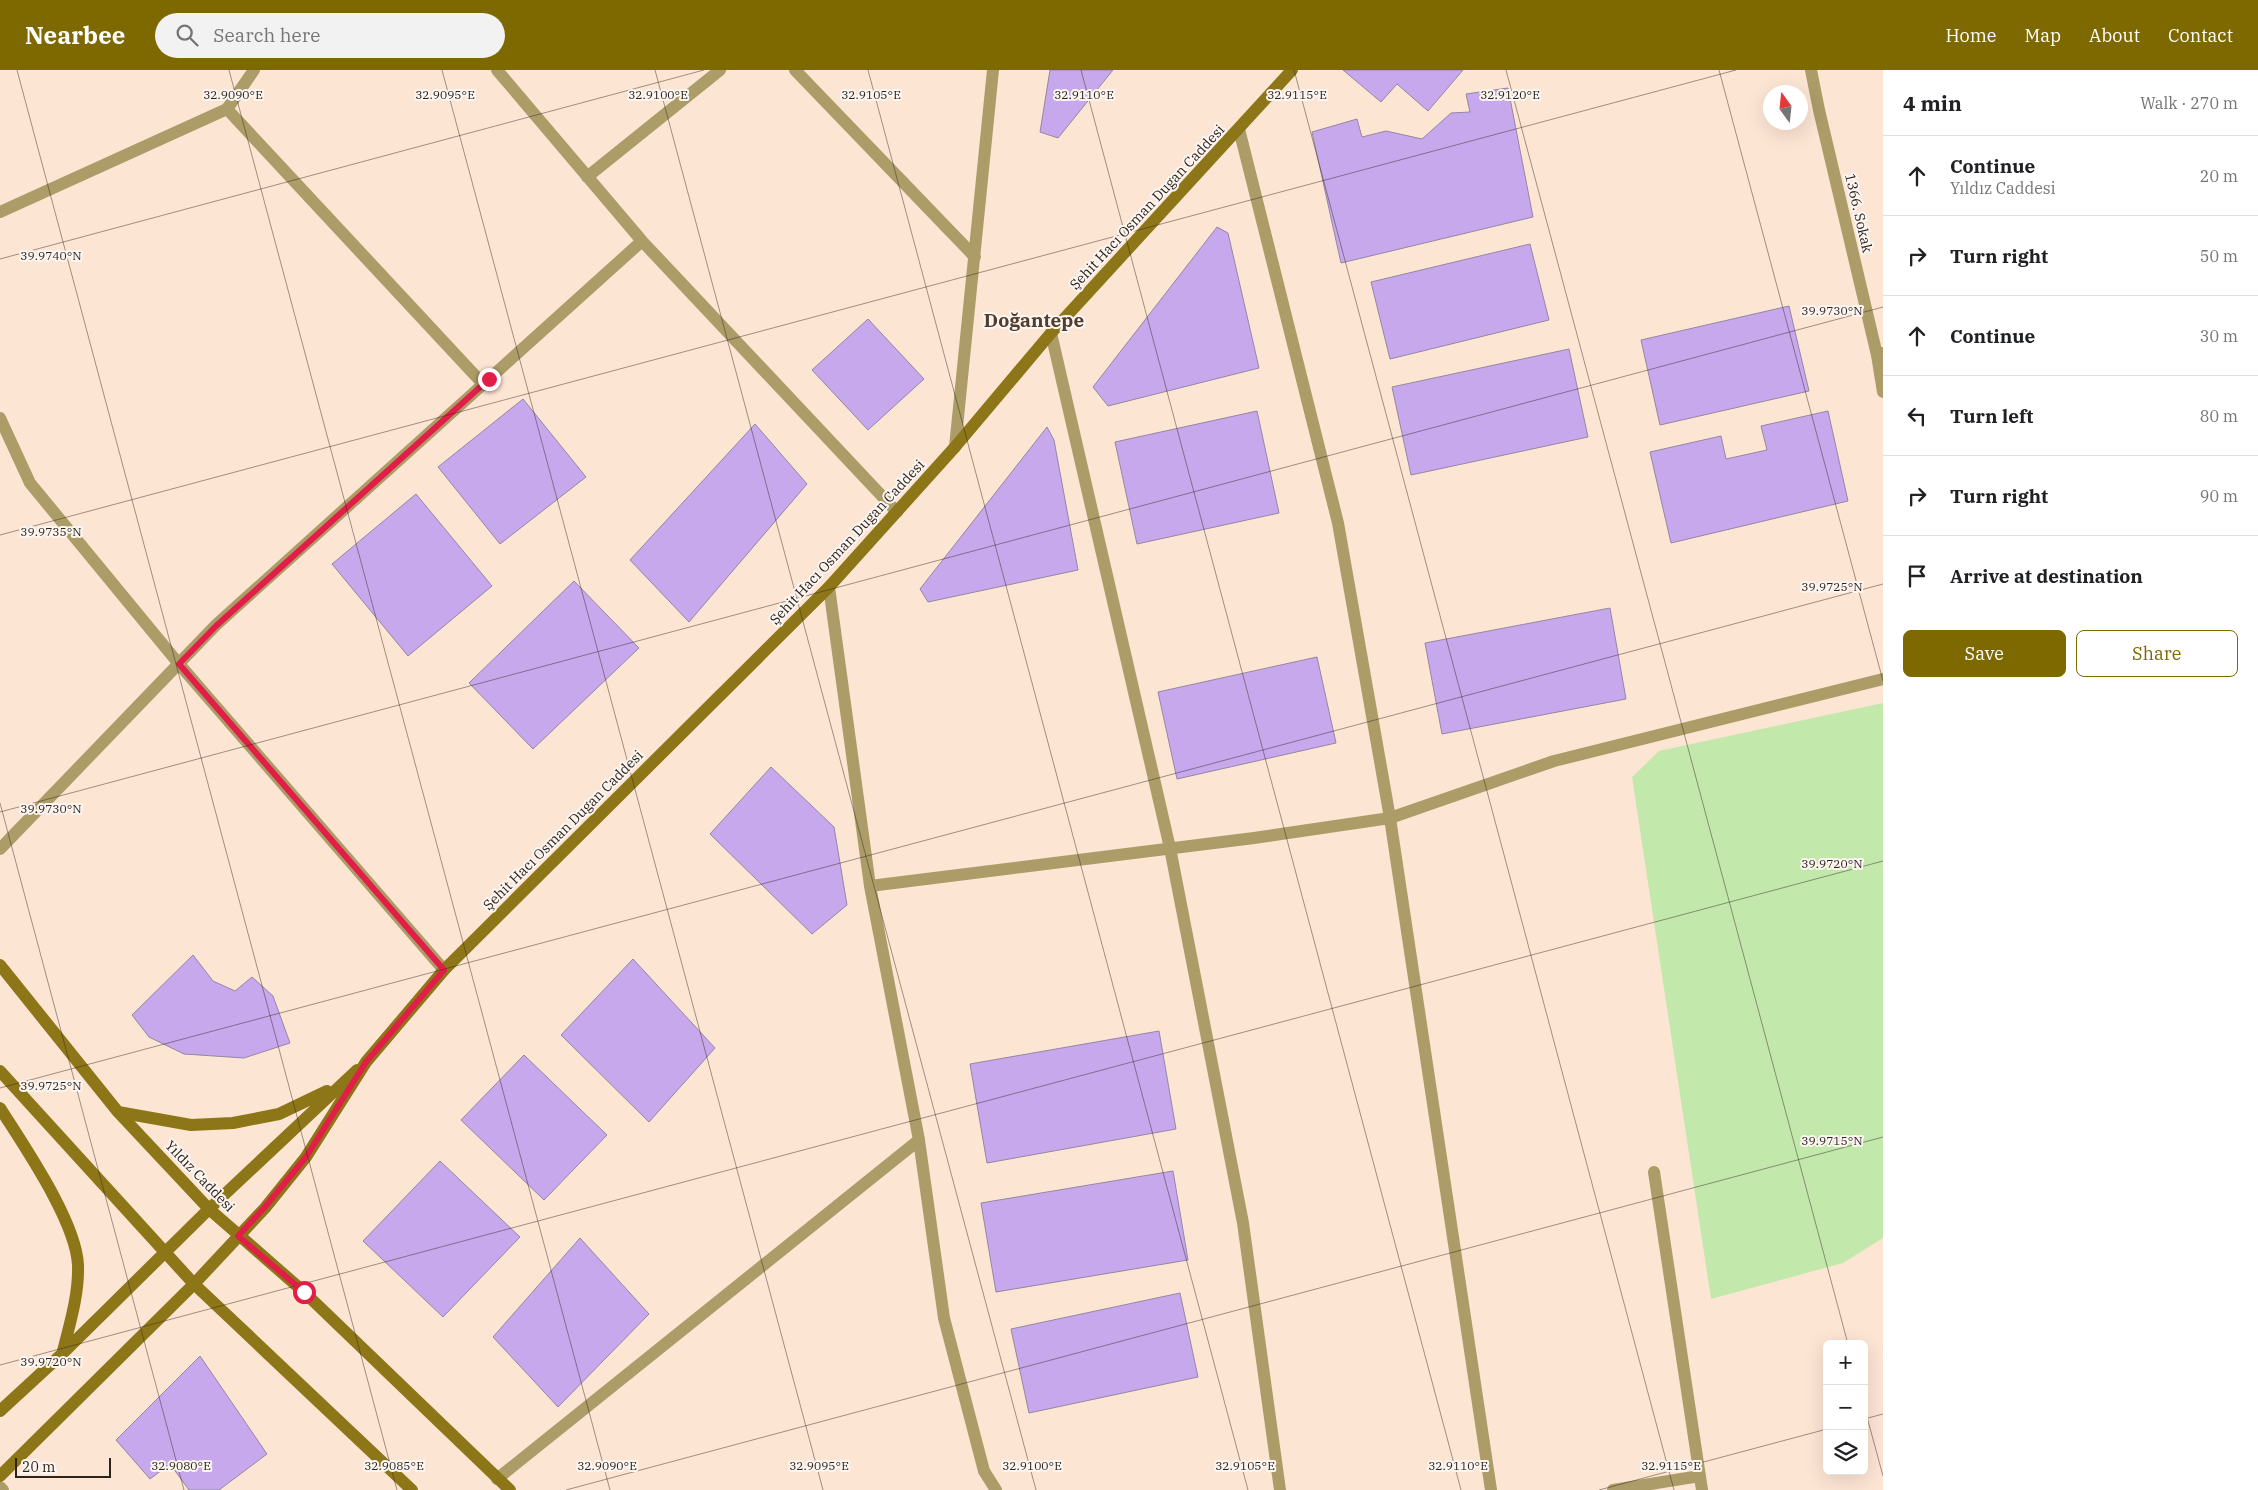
<!DOCTYPE html>
<meta charset="utf-8">
<style>
body{margin:0;font-family:"IBM Plex Serif",serif;background:#f2f2f2;color:#202124}
.controls{position:absolute;right:15px;bottom:15px;display:grid;overflow:hidden;border-radius:8px;box-shadow:0 5px 20px #0002}
.controls button{width:45px;height:45px;display:grid;place-items:center;padding:0;border:0;border-bottom:1px solid #e0e0e0;background:#fff;color:#202124;font:25px sans-serif}
.compass{position:absolute;left:1763px;top:15px;width:45px;height:45px;border-radius:50%;background:#fff;box-shadow:0 5px 20px #0002;rotate:345deg}
.scale{position:absolute;left:15px;bottom:12px;width:96px;box-sizing:border-box;padding-left:5px;border:2px solid #2e231b;border-top:0;font-size:14px;line-height:18px;white-space:nowrap;color:#2e231b;-webkit-text-stroke:4px #fcf6f2;paint-order:stroke}
.stop{position:absolute;width:15px;height:15px;margin:-11px;border:4px solid #e11d48;border-radius:50%;background:#fff}
.stop.end{background:#e11d48;border-color:#fff;box-shadow:0 1px 5px #0008}
.list{margin:0;padding:0;list-style:none}
h2{display:flex;justify-content:space-between;align-items:center;height:65px;margin:0;padding:0 20px;font-size:21px}
h2 small{font-size:16px;font-weight:400;color:#757577}
.list li{display:grid;grid-template-columns:32px 1fr auto;gap:15px;align-items:center;box-sizing:border-box;height:80px;padding:0 20px;border-top:1px solid #e0e0e0}
.list b{display:block;font-size:19px;white-space:nowrap}
.list p{margin:0;font-size:16px;white-space:nowrap;color:#757577}
.list em{font-size:16px;font-style:normal;color:#757577}
.actions{display:flex;gap:10px;padding:15px 20px}
.actions a{flex:1;padding:11px 0;border:1px solid #7e6800;border-radius:8px;text-align:center;font-size:18px;color:#7e6800}
.actions .main{background:#7e6800;color:#fff}
.icon{flex:none;width:28px;height:28px;fill:none;stroke:currentColor;stroke-width:2;stroke-linecap:round;stroke-linejoin:round}
.map{position:relative;flex:none;width:1883px;height:1420px;overflow:hidden}
header{display:flex;align-items:center;gap:30px;box-sizing:border-box;height:70px;padding:0 25px;background:#7e6800;color:#fff}
header strong{font-size:24px}
nav{display:flex;gap:28px;margin-inline-start:auto;font-size:18px}
.search{width:350px;height:45px;background:#f2f2f2;display:flex;align-items:center;gap:12px;box-sizing:border-box;padding:0 18px;border-radius:28px;color:#757577;font-size:19px}
main{display:flex}
aside{flex:1;background:#fff}
.map>svg:first-child{display:block}
.green{fill:#c2e8ac}
.building{fill:#c7a8ed;stroke:#9387a2}
.lines{fill:none;stroke-linecap:round;stroke-linejoin:round}
.minor{stroke:#ab9c68;stroke-width:12}
.tertiary{stroke:#ab9c68;stroke-width:12}
.secondary{stroke:#8d7617;stroke-width:12}
.route{stroke:#e11d48;stroke-width:6}
.ticks{fill:none;stroke:#2e231b;stroke-width:1;stroke-opacity:0.45}
.labels{text-anchor:middle;dominant-baseline:central;stroke-width:4;stroke-linejoin:round;paint-order:stroke}
.street-label{font-size:14px;fill:#2e231b;stroke:#fcf6f2}
.district-label{font-size:19px;font-weight:bold;fill:#533c2b;stroke:#fcf6f2}
.ticks-label{font-size:12px;text-anchor:middle;fill:#2e231b;stroke:#fcf6f2;stroke-width:4;stroke-linejoin:round;paint-order:stroke}
</style>
<header>
<strong>Nearbee</strong>
<div class="search"><svg class="icon" aria-label="search" viewBox="0 0 24 24"><circle cx="10" cy="10" r="6"/><path d="M15 15l6 6"/></svg>Search here</div>
<nav><a>Home</a><a>Map</a><a>About</a><a>Contact</a></nav>
</header>
<main>
<div class="map">
<svg width="1883" height="1420" viewBox="0 0 1883 1420">
<rect width="100%" height="100%" fill="#fde5d4"/>
<path class="green" d="M1883,633V1168L1843,1193L1711,1229L1632,707L1659,681Z"/>
<path class="building" d="M1050,0H1113L1058,68L1040,62Z
M1343,0H1463L1428,41L1397,14L1381,32Z
M1508,18L1533,147L1341,193L1312,62L1357,49L1362,67L1386,61L1422,69L1451,43L1470,42L1466,24Z
M1217,157L1228,163L1259,298L1108,336L1093,317Z
M1530,174L1549,250L1390,289L1371,212Z
M1789,236L1809,321L1660,355L1641,270Z
M868,249L924,309L868,360L812,300Z
M1569,279L1588,367L1411,405L1392,317Z
M523,329L586,407L500,474L438,397Z
M1257,341L1279,443L1137,474L1115,372Z
M1828,341L1848,431L1671,473L1650,382L1721,366L1726,389L1767,380L1761,356Z
M755,354L807,414L689,552L630,490Z
M1047,357L1054,370L1078,500L928,532L920,519Z
M416,424L492,516L408,586L332,494Z
M574,511L639,578L533,679L469,613Z
M1610,538L1626,629L1442,664L1425,573Z
M1317,587L1336,673L1177,709L1158,622Z
M771,697L834,757L847,835L812,864L710,764Z
M193,885L213,911L235,921L252,907L273,926L290,973L244,988L184,984L149,967L132,945Z
M633,889L715,978L649,1052L561,965Z
M1159,961L1176,1059L987,1093L970,994Z
M524,985L607,1065L544,1130L461,1050Z
M440,1091L520,1167L443,1247L363,1171Z
M1173,1101L1188,1190L996,1222L981,1133Z
M580,1168L649,1244L558,1337L493,1267Z
M1180,1223L1198,1307L1029,1343L1011,1259Z
M200,1286L267,1384L219,1420H189L170,1394L150,1409L116,1370Z"/>
<g class="lines">
<path class="minor" d="M497,0L642,171L897,442
M795,0L975,187
M1811,0L1819,40L1877,285L1883,322
M227,39L484,315
M1239,59L1338,453L1390,748L1491,1420
M587,107L720,0
M0,142L227,39L254,0
M1051,263L1170,778L1243,1153L1280,1420
M0,348L30,413L179,594L444,900
M955,377L993,0
M829,517L870,816L919,1070L944,1248L984,1401L996,1420
M0,779L216,555L642,171
M870,816L1254,768L1390,748L1554,691L1883,609
M1654,1102L1702,1420
M497,1409L919,1070
M0,1417L3,1420
M1613,1420L1700,1406"/>
<path class="tertiary" d="M1877,285L1883,283"/>
<path class="secondary" d="M0,895L118,1042L209,1139L304,1222L510,1420
M0,1001L194,1214L412,1420
M0,1038C24,1076 76,1151 78,1195C79,1224 70,1253 63,1281
M118,1042L191,1055L233,1053L279,1044L327,1021
M0,1341L63,1283L209,1139L357,1000
M0,1406L194,1214L265,1138L306,1087L366,992L444,900L829,517L955,377L1051,263L1292,0"/>
</g>
<g class="lines">
<path class="route" d="M304,1222L238,1166L264,1138L306,1087L366,992L444,900L179,594L216,556L489,309"/>
</g>
<path class="ticks" d="M17,0L397,1420M229,0L610,1420M442,0L823,1420M655,0L1036,1420M868,0L1248,1420M1081,0L1461,1420M1294,0L1674,1420M1506,0L1848,1274M1719,0L1883,611M0,189L704,0M0,465L1736,0M0,733L184,1420M0,742L1883,237M0,1018L1883,514M0,1295L1883,791M1864,1336L1883,1406M1864,1349L1883,1344M566,1420L1883,1067M1599,1420L1827,1359"/>
<g class="labels">
<g class="street-label">
<text transform="translate(1147 137) rotate(-47)">Şehit Hacı Osman Dugan Caddesi</text>
<text transform="translate(1859 143) rotate(77)">1366. Sokak</text>
<text transform="translate(847 472) rotate(-47)">Şehit Hacı Osman Dugan Caddesi</text>
<text transform="translate(563 760) rotate(-45)">Şehit Hacı Osman Dugan Caddesi</text>
<text transform="translate(200 1106) rotate(46)">Yıldız Caddesi</text>
</g>
<g class="district-label">
<text x="1034" y="250">Doğantepe</text>
</g>
</g>
<g class="ticks-label">
<text x="233" y="29">32.9090°E</text>
<text x="445" y="29">32.9095°E</text>
<text x="658" y="29">32.9100°E</text>
<text x="871" y="29">32.9105°E</text>
<text x="1084" y="29">32.9110°E</text>
<text x="1297" y="29">32.9115°E</text>
<text x="1510" y="29">32.9120°E</text>
<text x="51" y="190">39.9740°N</text>
<text x="1832" y="245">39.9730°N</text>
<text x="51" y="466">39.9735°N</text>
<text x="1832" y="521">39.9725°N</text>
<text x="51" y="743">39.9730°N</text>
<text x="1832" y="798">39.9720°N</text>
<text x="51" y="1020">39.9725°N</text>
<text x="1832" y="1075">39.9715°N</text>
<text x="51" y="1296">39.9720°N</text>
<text x="181" y="1400">32.9080°E</text>
<text x="394" y="1400">32.9085°E</text>
<text x="607" y="1400">32.9090°E</text>
<text x="819" y="1400">32.9095°E</text>
<text x="1032" y="1400">32.9100°E</text>
<text x="1245" y="1400">32.9105°E</text>
<text x="1458" y="1400">32.9110°E</text>
<text x="1671" y="1400">32.9115°E</text>
</g>
</svg>
<div class="controls">
<button>+</button>
<button>−</button>
<button><svg class="icon" aria-label="layers" viewBox="0 0 24 24"><path d="M12 4l9 5-9 5-9-5zM3 14l9 5 9-5"/></svg></button>
</div>
<svg class="compass" viewBox="-18 -18 36 36"><path d="M0-13l5 13h-10z" fill="#e53935"/><path d="M0 13l5-13h-10z" fill="#757577"/></svg>
<div class="scale">20 m</div>
<div class="stop" style="left:304px;top:1222px"></div>
<div class="stop end" style="left:489px;top:309px"></div>
</div>
<aside>
<h2>4 min<small>Walk · 270 m</small></h2>
<ul class="list">
<li><svg class="icon" aria-label="ahead" viewBox="0 0 24 24"><path d="M12 20V5M6 11l6-6 6 6"/></svg><div><b>Continue</b><p>Yıldız Caddesi</p></div><em>20 m</em></li>
<li><svg class="icon" aria-label="right" viewBox="0 0 24 24"><path d="M7 20v-9h11M14 6l5 5-5 5"/></svg><div><b>Turn right</b></div><em>50 m</em></li>
<li><svg class="icon" aria-label="ahead" viewBox="0 0 24 24"><path d="M12 20V5M6 11l6-6 6 6"/></svg><div><b>Continue</b></div><em>30 m</em></li>
<li><svg class="icon" aria-label="left" viewBox="0 0 24 24"><path d="M17 20v-9H6M10 6l-5 5 5 5"/></svg><div><b>Turn left</b></div><em>80 m</em></li>
<li><svg class="icon" aria-label="right" viewBox="0 0 24 24"><path d="M7 20v-9h11M14 6l5 5-5 5"/></svg><div><b>Turn right</b></div><em>90 m</em></li>
<li><svg class="icon" aria-label="arrive" viewBox="0 0 24 24"><path d="M6 21V4h12l-3 4 3 4H6"/></svg><div><b>Arrive at destination</b></div></li>
</ul>
<div class="actions"><a class="main">Save</a><a>Share</a></div>
</aside>
</main>
